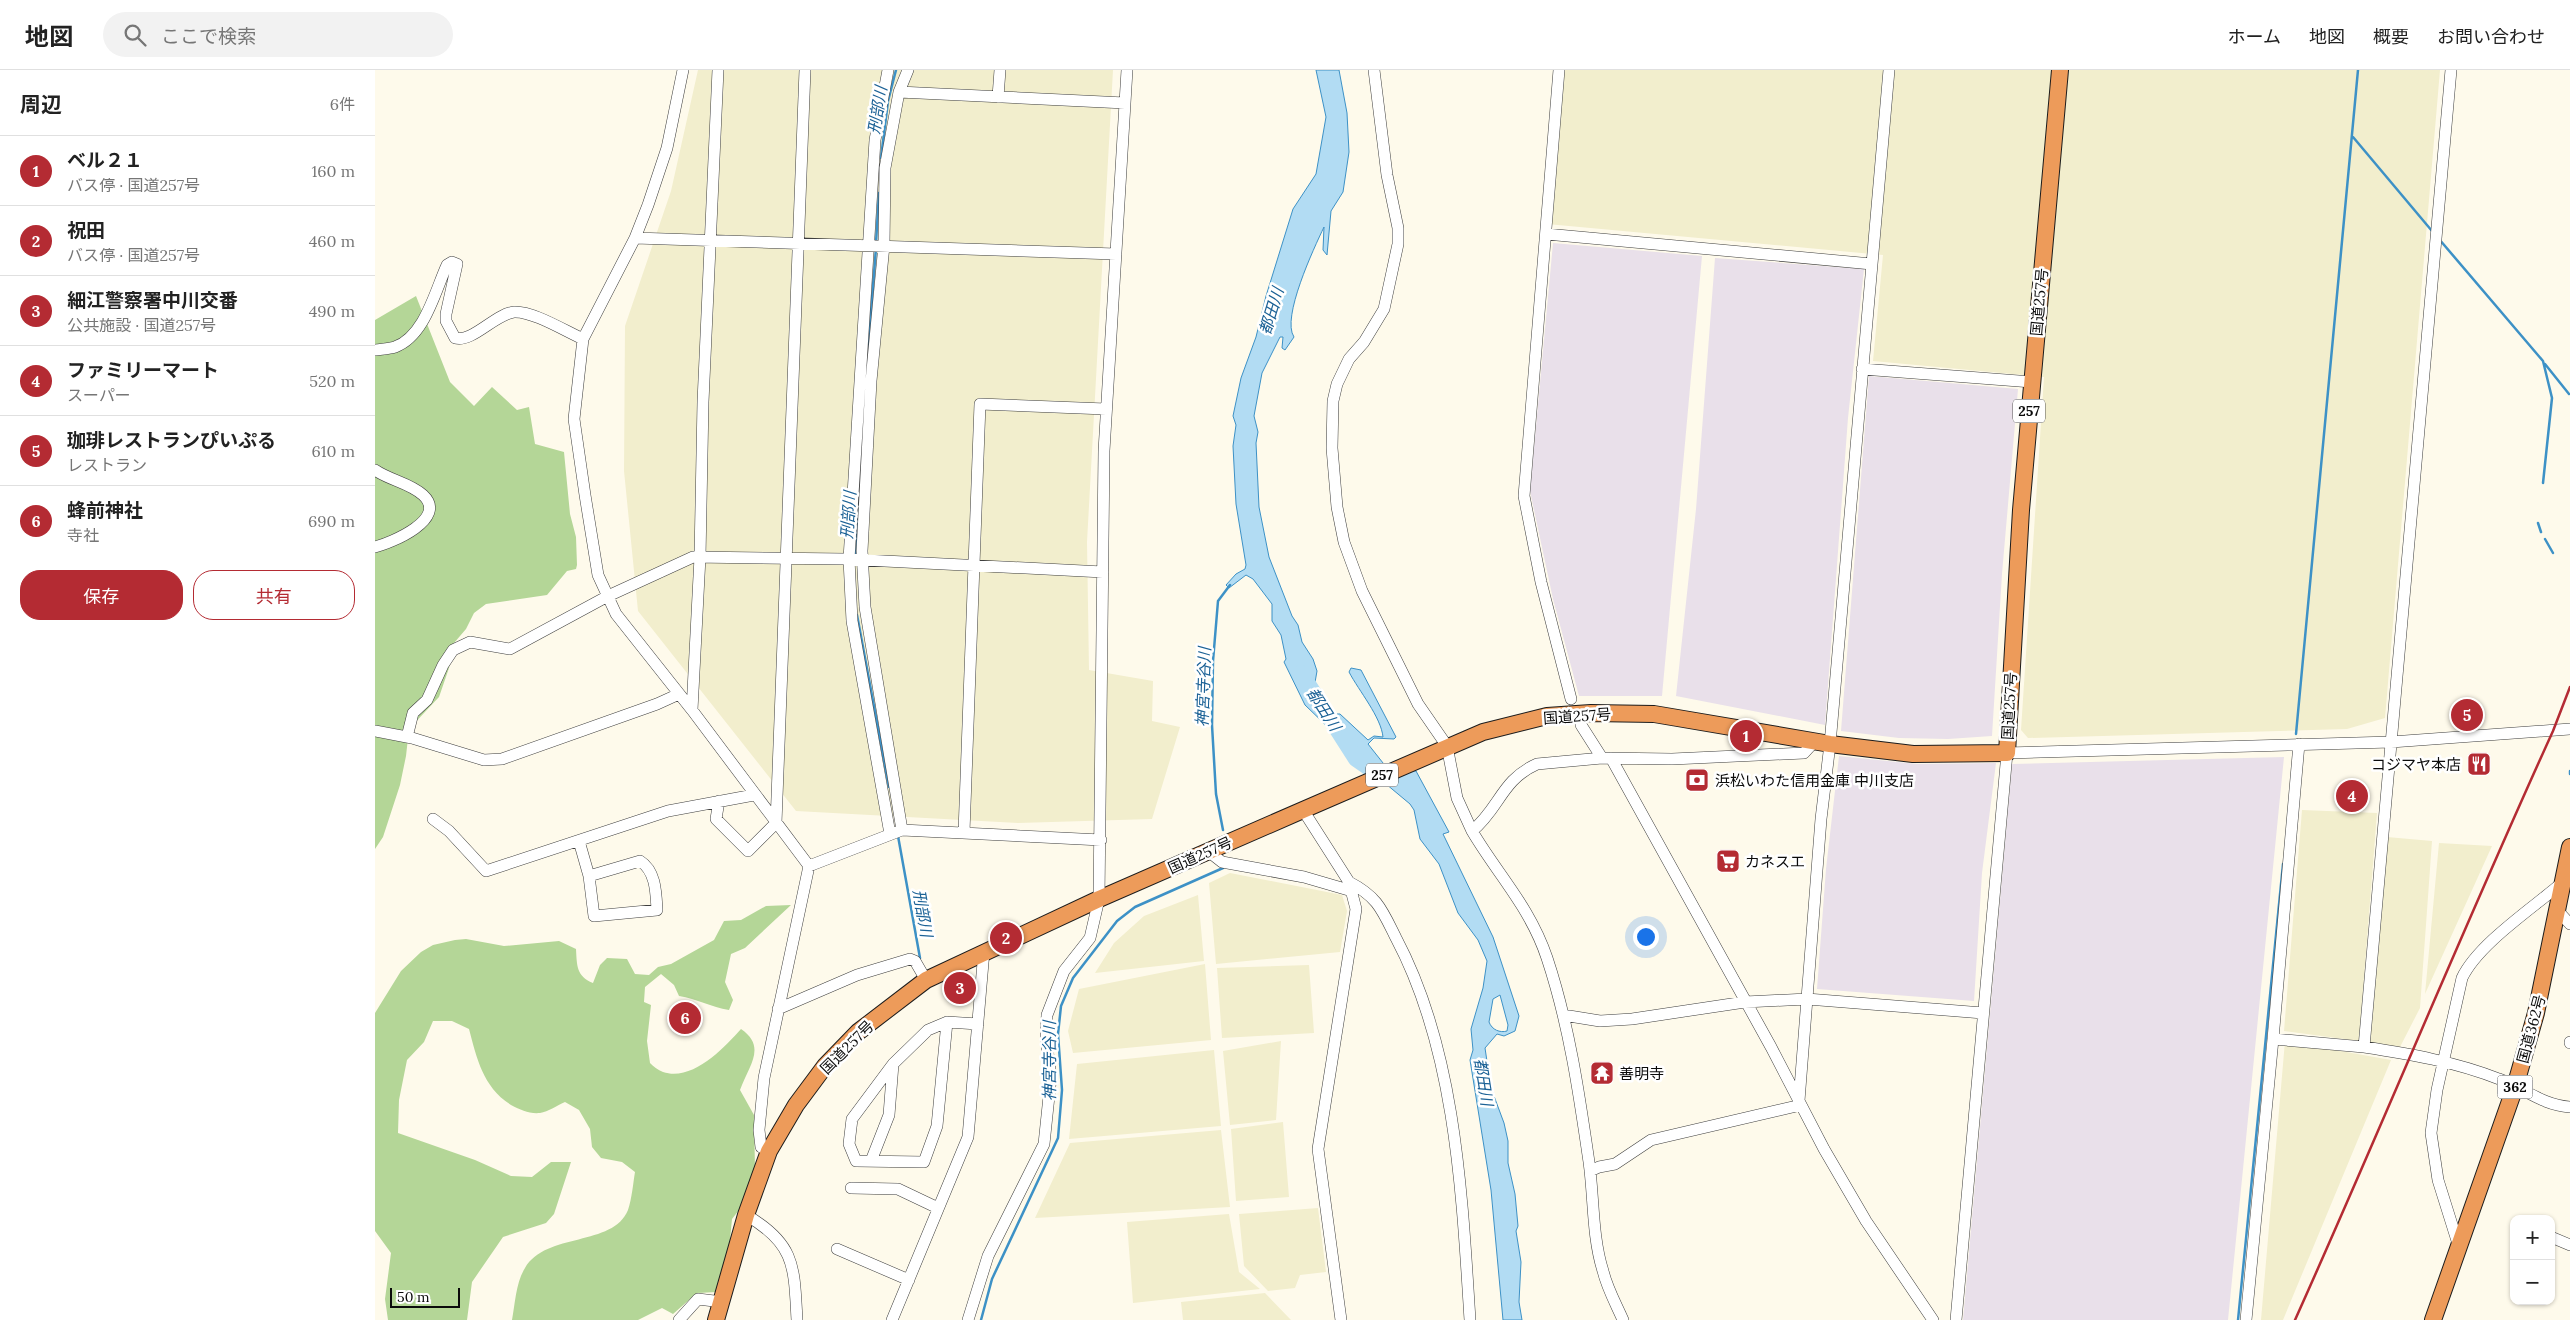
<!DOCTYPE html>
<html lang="ja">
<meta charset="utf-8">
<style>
body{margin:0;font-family:Lora,"Noto Sans JP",serif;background:#f2f2f2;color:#222}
.controls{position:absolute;right:15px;bottom:15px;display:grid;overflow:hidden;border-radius:10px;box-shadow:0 1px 4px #0004}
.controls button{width:45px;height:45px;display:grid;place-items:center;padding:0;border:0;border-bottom:1px solid #e0e0e0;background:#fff;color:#222;font:25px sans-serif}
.scale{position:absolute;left:15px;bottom:12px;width:70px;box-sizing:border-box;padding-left:5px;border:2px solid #0b0b0b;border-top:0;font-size:14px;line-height:18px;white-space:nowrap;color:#0b0b0b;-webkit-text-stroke:4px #fff;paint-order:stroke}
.you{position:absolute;left:1270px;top:866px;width:18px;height:18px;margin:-12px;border:4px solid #fff;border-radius:50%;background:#1a73e8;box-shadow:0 0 0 8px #1a73e833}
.badge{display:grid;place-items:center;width:32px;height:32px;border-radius:50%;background:#b42b33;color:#fff;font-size:16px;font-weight:700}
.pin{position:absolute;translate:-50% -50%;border:2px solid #fff;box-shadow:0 1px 5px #0006}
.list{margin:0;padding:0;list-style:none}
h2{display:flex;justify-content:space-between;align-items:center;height:65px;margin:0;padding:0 20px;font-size:21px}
h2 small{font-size:16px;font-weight:400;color:#767676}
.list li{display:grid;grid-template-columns:32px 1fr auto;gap:15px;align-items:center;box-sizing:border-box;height:70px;padding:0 20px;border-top:1px solid #e0e0e0}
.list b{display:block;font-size:19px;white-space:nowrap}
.list p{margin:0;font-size:16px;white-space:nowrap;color:#767676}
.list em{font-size:16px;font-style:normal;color:#767676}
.actions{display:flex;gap:10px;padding:15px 20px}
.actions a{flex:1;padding:11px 0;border:1px solid #b42b33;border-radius:20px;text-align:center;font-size:18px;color:#b42b33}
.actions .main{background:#b42b33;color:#fff}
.icon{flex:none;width:28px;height:28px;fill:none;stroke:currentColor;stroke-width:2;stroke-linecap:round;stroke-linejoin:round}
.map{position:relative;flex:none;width:2195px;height:1250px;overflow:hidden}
header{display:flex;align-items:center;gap:30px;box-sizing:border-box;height:70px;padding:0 25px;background:#fff;border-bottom:1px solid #e0e0e0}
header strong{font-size:24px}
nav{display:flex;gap:28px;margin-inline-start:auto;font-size:18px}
.search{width:350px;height:45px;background:#f2f2f2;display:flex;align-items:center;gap:12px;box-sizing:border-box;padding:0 18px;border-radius:28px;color:#767676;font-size:19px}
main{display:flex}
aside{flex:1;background:#fff}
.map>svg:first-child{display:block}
.industrial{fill:#e9e0ea}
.farmland{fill:#f2eecd}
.forest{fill:#b4d697}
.water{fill:#b2dcf3;stroke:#3d91c6;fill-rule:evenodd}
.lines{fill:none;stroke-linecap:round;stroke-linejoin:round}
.stream{stroke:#3d91c6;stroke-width:2.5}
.river{stroke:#b2dcf3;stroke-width:16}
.minor-casing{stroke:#3e3e3e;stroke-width:12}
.highway-casing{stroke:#1c1c1c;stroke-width:18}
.minor{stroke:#fff;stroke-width:11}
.highway{stroke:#ed9b5a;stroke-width:16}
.rail{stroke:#b42b33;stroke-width:2.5}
.labels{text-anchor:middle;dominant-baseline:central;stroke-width:5;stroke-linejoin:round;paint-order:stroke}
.shield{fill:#fff;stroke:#545454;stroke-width:1}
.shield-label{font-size:14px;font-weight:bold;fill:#0b0b0b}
.street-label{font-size:15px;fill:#0b0b0b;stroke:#fff}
.poi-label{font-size:15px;fill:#0b0b0b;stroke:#fff;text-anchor:start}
.water-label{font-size:16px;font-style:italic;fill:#1c6296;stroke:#fff}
</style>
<header>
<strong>地図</strong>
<div class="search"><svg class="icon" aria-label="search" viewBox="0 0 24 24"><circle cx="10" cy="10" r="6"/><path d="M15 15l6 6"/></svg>ここで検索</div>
<nav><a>ホーム</a><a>地図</a><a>概要</a><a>お問い合わせ</a></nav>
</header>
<main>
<aside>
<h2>周辺<small>6件</small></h2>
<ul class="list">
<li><span class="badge">1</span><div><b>ベル２１</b><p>バス停 · 国道257号</p></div><em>160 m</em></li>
<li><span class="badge">2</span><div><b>祝田</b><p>バス停 · 国道257号</p></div><em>460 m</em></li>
<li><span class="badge">3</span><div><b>細江警察署中川交番</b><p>公共施設 · 国道257号</p></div><em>490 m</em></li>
<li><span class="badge">4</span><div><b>ファミリーマート</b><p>スーパー</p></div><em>520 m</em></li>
<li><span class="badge">5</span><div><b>珈琲レストランぴいぷる</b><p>レストラン</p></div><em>610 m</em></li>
<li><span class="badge">6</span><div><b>蜂前神社</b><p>寺社</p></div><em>690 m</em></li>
</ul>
<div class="actions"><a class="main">保存</a><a>共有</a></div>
</aside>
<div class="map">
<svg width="2195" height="1250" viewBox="0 0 2195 1250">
<rect width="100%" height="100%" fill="#fefaeb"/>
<path class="industrial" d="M1178,173L1327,186L1287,626H1204L1178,529L1155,421Z
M1340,188L1489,199L1473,348L1450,655L1301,626L1321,439Z
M1494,306L1643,319L1627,504L1617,666L1573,669L1524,668L1466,661Z
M1464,686L1542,694L1621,693L1607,803L1599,931L1442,919L1451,799Z
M1909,687L1853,1250H1588L1637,694Z"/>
<path class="farmland" d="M323,0H738L712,472L714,600L778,611L777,651L805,657L777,749L643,753L421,741L263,541L249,401L250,256L296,121Z
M1184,0H2065L2010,648L1972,659L1653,668L1646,660L1669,307L1498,291L1508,185L1172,154Z
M1927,740L2002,743L1984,971L1909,961Z
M2012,767L2057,771L2045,938L2025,977L1993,974Z
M2064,773L2117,776L2050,924Z
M855,803L967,825L972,841L965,882L841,894L834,813Z
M823,825L829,891L720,903L739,873L769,846Z
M830,894L836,970L698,983L693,961L704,919Z
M934,895L939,963L847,968L842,898Z
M906,971L901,1050L855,1055L848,981Z
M1910,971L2016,990L1908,1250H1886Z
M839,980L846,1056L694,1069L702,994Z
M908,1052L914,1127L861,1131L856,1059Z
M846,1060L855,1137L660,1148L695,1073Z
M943,1138L951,1202L925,1205L920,1218L893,1221L869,1196L864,1144Z
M854,1144L864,1202L885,1219L758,1233L752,1152Z
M890,1223L916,1250H808L806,1232Z"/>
<path class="forest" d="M41,226L75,312L99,336L117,317L142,340L154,337L160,374L189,382L195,444L201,467L202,495L201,499L192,501L172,525L111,534L99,543L91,559L79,573L74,598L64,627L34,659L31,686L25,715L8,767L0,779V250Z
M416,835L370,878L356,884L350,912L358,930L354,940C336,937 322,929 304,926L299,915L286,904L270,917L269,932L276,935L272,971L275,993C278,996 283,1000 288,1002C317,1012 349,978 366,959C392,977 374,995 365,1020L379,1045L380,1100L372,1130L357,1149L354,1180L342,1222L322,1223L298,1244L287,1238L263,1250H137C140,1234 141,1212 150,1198C171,1162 238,1177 253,1140C257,1128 258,1114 260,1102L247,1092L226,1088L217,1077L215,1059L204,1040L190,1032C183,1035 173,1042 165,1043C154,1044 146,1040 136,1035C108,1017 102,989 94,959L77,951H58L49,972L32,990L24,1030L23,1063L100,1090L136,1106L157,1107L176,1092H196L179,1144L171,1153L128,1167L97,1212L92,1250H13L10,1229L16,1183L0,1161V943L26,901L46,882L58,875L80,870L91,869L129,876L184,871L201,879C202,895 201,906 218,913L225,895L232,888L252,889L260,904L274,905L283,897L296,894L339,870L349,851L366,850L391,836Z"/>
<path class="water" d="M941,0H964L972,43L974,82L968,122L956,141L952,185L948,180L949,157C939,178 906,248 919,267L910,280L907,278L908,267H905L887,303L879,346L883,362L881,373L884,437L894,487L917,546L923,555L927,572L938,589L942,601L938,624L961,644H965L993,670L999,666L1008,667C1006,647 984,621 974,602L976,598L986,600L1021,667L1019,669L999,668L993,674L1012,698L1041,701L1074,762L1068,764L1118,867L1144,946L1140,961L1129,966L1122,964L1110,978L1116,1018L1129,1053L1133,1071V1093L1140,1124L1143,1156L1141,1161L1146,1192L1144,1232L1147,1250H1128L1116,1120L1095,990L1098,980L1096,959L1108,918L1112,891L1103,870L1083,843L1064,794L1045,769L1039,740L1035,734L993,699L984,687L930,635L909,592L911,589L906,565L897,551V534L878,509L871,505L854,518L851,515L861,504L870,499L871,495L861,434L858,376L861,355L858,346L866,308L881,267L891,226L918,139L941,104L951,47ZM1125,925L1133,955L1132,961C1125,963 1117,960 1114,952L1118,929Z"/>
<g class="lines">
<path class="stream" d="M1978,67L2057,161
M506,88L513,31L521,0
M2064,169L2168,291L2177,328L2168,413
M501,173L504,123
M493,280L501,178
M2170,294L2194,324
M2163,453L2166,462
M2170,469L2178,483
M481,487L485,413
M482,545L514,717
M1921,664L1983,0
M2195,704V701
M848,760L841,724L837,655L838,591L843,531L855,515
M523,766L545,888
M606,1250L617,1209L683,1068L687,1020L683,964L686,936L698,908L742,851L760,837L848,798
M1863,1250L1908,794"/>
<path class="river" d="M926,603L981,689L1007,707"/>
<g class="minor-casing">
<path id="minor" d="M308,0L292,78L273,135L260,168L208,269L199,349L210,425L223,505L241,544L317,640L434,796L389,1008L384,1060L386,1077L394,1081
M513,0L500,70L474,489L477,551L515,764
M999,0L1012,105L1023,158V174L1009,239L989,272L974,289L962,314L958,331L957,378L962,437L969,472L987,521L1043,634L1072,676L1082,728L1097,761C1125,738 1126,710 1162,694L1227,688
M1184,0L1149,426L1166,512L1196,629
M2076,0L1989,977C2035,984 2081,992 2124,1009C2149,1018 2167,1035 2195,1037
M524,22L750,33
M623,27L625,0
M1171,164L1497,194
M260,168C421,172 581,178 741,184
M0,280C6,279 14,279 20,277C50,266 60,221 72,195L77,192L82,194L71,244V251L80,268C97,273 120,244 139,242C158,241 190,261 208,269
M1487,299L1657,312
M0,400C14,410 35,413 48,425C74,449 16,473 0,477
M317,640L325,487L328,332L343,0
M1206,655L1227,688L1297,689L1429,683L1440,671
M0,661L37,668L109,690L127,689L282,634L304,624
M32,667L38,643L52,630L68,595L78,580L95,572L135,579L233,526L318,487L470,489L728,502
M1236,688L1396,977L1449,1079L1491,1151L1558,1250
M344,731L341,749L373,781L401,753L430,0
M928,740L974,812L981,839L943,1079L966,1250
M58,749L74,761L111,801L293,741L379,725
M527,760L490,537L487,481L496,311L509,175L510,98L524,22L533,0
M1097,761C1123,805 1155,837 1172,888C1194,954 1204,1023 1214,1092C1219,1128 1217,1166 1228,1201C1232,1218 1241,1234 1248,1250
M589,762L605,334L731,339
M204,771L214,806L219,846L282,840C281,823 281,801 265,791L214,806
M833,781L847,792L929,807L977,821
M434,796L527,760L726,770
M974,812C1003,827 1007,840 1021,868C1081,981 1087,1125 1095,1250
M2183,841L2195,854
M403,939L482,905L535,889L540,891L551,910
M1188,945L1225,951L1257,949L1370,932L1432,929L1608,943
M572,952L562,1056L549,1092L481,1091L474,1074L477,1049L518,994L553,960L572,952L603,954
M1898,969L1924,674
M2195,973V972
M1424,1031L1446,749L1455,674L1514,0
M496,1091L514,1045L518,994
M1215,1101L1224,1097L1240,1094L1276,1070L1426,1035
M476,1118L523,1119L563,1138
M371,1145C421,1174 419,1197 422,1250
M2176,1167L2195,1175
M2084,1177L2063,1110L2056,1063L2062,1020L2087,908C2103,874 2158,838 2188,812
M462,1179L534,1210
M304,1250L323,1229L347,1232
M517,1250L593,1067L609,881
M593,1250L613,1186L669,1074L676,1007L671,968L672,945L689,901L715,868L724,829L729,381L752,0
M1581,1250L1632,683L2016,672L2195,659
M1871,1250L1898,969L1989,977"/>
</g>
<g class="highway-casing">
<path id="highway" d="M341,1250L371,1145L394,1081L421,1035L450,996L483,962L551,910L724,829L928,740L1108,662L1172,646L1216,643L1279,644L1455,674L1538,684L1632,683L1646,440L1685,0
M2058,1250L2140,1017L2161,943L2195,777"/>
</g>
<use href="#minor" class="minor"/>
<use href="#highway" class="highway"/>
<path class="rail" d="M1920,1250C2008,1054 2089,856 2178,661L2195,617"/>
</g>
<defs>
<g id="restaurant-square" transform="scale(1.25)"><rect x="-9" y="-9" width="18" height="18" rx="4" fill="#b42b33" stroke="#fff"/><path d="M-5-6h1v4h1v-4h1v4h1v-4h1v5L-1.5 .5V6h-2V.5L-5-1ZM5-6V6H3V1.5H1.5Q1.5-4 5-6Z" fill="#fff"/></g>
<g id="bank-square" transform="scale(1.25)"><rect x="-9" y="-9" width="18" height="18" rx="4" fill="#b42b33" stroke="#fff"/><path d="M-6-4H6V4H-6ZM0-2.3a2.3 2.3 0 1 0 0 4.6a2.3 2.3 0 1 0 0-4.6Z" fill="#fff"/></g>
<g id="supermarket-square" transform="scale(1.25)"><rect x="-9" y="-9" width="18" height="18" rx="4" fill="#b42b33" stroke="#fff"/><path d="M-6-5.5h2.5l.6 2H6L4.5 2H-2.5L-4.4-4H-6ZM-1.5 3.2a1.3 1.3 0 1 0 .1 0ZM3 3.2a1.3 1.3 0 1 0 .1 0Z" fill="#fff"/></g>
<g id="temple-square" transform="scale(1.25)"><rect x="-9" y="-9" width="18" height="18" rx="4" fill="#b42b33" stroke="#fff"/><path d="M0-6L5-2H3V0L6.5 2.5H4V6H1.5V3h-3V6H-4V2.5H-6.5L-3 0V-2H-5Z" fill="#fff"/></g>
</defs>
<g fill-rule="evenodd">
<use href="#restaurant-square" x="2104" y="694"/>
<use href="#bank-square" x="1322" y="710"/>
<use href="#supermarket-square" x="1353" y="791"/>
<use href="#temple-square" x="1227" y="1003"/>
</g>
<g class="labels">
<g class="shield">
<rect x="1638" y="329.5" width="32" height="23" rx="4"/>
<rect x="991" y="693.5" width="32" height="23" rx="4"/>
<rect x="2122.5" y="1005.5" width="35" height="23" rx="4"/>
</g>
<g class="shield-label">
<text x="1654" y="341">257</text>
<text x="1007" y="705">257</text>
<text x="2140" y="1017">362</text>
</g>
<g class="street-label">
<text transform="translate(1664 232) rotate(-85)">国道257号</text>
<text transform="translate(1634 636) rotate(-87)">国道257号</text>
<text transform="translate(1202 646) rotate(-4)">国道257号</text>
<text transform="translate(825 785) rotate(-24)">国道257号</text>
<text transform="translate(2156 959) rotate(-75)">国道362号</text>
<text transform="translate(472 977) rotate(-45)">国道257号</text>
</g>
<g class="poi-label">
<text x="2086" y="694" text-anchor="end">コジマヤ本店</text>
<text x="1340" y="710">浜松いわた信用金庫 中川支店</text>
<text x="1370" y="791">カネスエ</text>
<text x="1244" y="1003">善明寺</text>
</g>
<g class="water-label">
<text transform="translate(502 40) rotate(-81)">刑部川</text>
<text transform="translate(896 241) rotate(-73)">都田川</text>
<text transform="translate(473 445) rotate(-86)">刑部川</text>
<text transform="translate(828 617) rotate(-88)">神宮寺谷川</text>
<text transform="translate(949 639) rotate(57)">都田川</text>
<text transform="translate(548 843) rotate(80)">刑部川</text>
<text transform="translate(674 991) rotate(-90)">神宮寺谷川</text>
<text transform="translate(1109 1012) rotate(81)">都田川</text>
</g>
</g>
</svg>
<div class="controls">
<button>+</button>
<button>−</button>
</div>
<div class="scale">50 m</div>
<div class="you"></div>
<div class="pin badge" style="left:1371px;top:666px">1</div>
<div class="pin badge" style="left:631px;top:868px">2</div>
<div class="pin badge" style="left:585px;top:918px">3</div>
<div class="pin badge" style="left:1977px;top:726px">4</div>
<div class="pin badge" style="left:2092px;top:645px">5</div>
<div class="pin badge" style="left:310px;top:948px">6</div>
</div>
</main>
